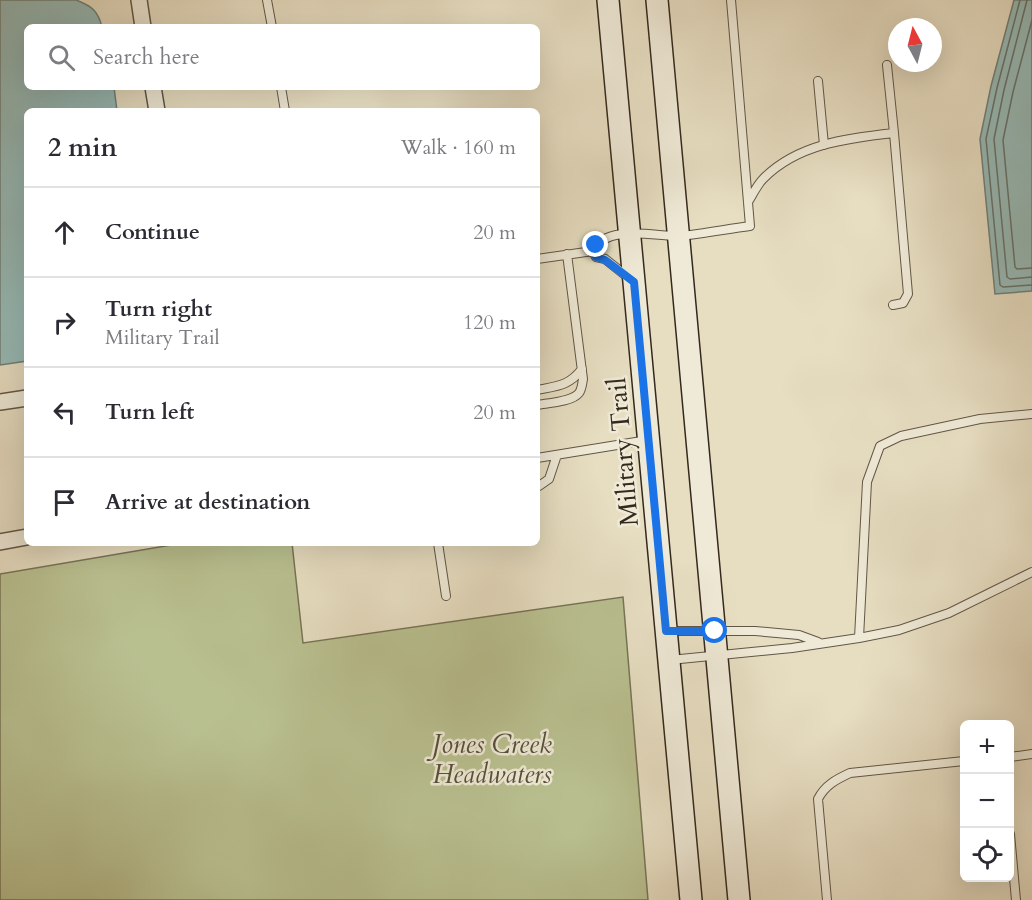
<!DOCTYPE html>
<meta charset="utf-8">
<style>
body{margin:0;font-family:Cardo,serif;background:#f7f7f7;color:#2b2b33}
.controls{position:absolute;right:18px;bottom:18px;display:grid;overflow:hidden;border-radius:9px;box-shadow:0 6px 24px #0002}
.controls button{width:54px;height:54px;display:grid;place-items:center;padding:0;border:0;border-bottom:2px solid #e1e1e2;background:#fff;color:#2b2b33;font:30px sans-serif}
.compass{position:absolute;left:888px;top:18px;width:54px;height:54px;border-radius:50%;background:#fff;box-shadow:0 6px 24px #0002;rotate:353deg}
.stop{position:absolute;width:18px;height:18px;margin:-14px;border:4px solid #1a73e8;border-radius:50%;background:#fff}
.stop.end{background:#1a73e8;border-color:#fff;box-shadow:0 2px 6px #0008}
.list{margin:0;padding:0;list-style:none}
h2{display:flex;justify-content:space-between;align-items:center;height:78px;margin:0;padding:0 24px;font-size:26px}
h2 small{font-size:20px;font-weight:400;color:#7c7c81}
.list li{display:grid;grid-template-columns:39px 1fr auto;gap:18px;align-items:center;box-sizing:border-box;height:90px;padding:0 24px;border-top:2px solid #e1e1e2}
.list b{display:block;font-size:22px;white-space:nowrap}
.list p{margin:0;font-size:20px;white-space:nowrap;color:#7c7c81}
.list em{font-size:20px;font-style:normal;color:#7c7c81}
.icon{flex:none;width:33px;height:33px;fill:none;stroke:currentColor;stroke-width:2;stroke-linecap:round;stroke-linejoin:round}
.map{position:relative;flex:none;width:1032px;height:900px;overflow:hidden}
.search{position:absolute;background:#fff;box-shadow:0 6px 24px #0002;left:24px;top:24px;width:516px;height:66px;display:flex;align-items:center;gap:15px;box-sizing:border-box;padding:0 21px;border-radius:9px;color:#7c7c81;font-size:22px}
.panel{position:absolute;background:#fff;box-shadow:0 6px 24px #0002;left:24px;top:108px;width:516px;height:438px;border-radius:9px}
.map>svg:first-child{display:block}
.green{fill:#b9c090;stroke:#777457;stroke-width:1.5}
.water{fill:#97bbb8;stroke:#70817a;stroke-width:1.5}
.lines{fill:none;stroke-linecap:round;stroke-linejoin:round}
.shore{stroke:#66726b;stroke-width:1.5}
.lane-casing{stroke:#625647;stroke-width:10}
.street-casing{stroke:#625647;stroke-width:18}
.secondary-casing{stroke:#35291e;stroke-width:24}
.lane{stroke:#efead7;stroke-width:8}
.street{stroke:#efead7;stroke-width:15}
.secondary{stroke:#efead7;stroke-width:21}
.route{stroke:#1a73e8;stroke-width:8}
.labels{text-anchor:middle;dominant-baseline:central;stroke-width:5;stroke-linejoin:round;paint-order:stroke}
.street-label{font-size:26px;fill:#35291e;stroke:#efead7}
.park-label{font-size:26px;font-style:italic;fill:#564f3a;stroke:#efead7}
</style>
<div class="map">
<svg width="1032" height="900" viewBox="0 0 1032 900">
<rect width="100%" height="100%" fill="#e7dec2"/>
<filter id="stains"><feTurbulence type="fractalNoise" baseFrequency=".00333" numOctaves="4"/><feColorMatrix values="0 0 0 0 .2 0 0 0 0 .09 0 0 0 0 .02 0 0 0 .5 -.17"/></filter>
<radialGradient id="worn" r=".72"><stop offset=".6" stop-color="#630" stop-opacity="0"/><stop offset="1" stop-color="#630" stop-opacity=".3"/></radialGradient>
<path class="green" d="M183,543H292L303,643L623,597L648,900H0V574Z"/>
<path class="water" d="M0,0H76C92,6 98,11 102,27H27V87H114L117,111H27V361L0,365Z
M1014,0H1032V291L995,294L980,139L991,86Z"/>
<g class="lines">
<path class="shore" d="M1020,0L997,88L986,139L1000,285L1003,287L1032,285
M1027,0L1004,90L994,139L1007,277L1010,279L1032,277
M1032,20L1013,92L1003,140L1015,267L1017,269L1032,268"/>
<g class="lane-casing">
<path id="lane" d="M267,0L272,27
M887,65L894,133
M818,81L824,145
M281,87L285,111
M748,202C753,194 757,185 763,179C797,144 848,138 894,133L908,294L903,303L893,305
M593,251L596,257L605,259L629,278
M537,259L593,251C606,223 657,237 680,236C703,234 727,229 750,226L731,0
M537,390C557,386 569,386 582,369
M537,405C548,403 572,402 579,393C582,389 582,384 583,379L567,254
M537,458L648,440
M539,486L549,479L557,455
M438,543L446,596
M667,631H755L799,635L818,642
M859,638L867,482L880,446L901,436L980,419L1032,414
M670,660L792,648L859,638L899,630L949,613L1032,572
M1010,757L1032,754
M1010,834L1016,900
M827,900L818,799C825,785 837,779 850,773L964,761"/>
</g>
<g class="street-casing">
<path id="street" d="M139,0L143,27
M153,87L157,111
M0,402L27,398
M0,542L27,537"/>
</g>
<g class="secondary-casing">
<path id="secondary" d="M608,0L691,900
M657,0L739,900"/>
</g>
<use href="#lane" class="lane"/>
<use href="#street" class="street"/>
<use href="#secondary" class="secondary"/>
</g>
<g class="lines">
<path class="route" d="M596,245L593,251L596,257L605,260L634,282L666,631H715"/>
</g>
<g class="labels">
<g class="street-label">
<text transform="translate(623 452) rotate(-95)">Military Trail</text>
</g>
<g class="park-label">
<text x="492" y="744">Jones Creek<tspan x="492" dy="30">Headwaters</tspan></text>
</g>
</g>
<rect width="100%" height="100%" filter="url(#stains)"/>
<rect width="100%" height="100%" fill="url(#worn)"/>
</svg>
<div class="controls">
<button>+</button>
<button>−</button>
<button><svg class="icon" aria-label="locate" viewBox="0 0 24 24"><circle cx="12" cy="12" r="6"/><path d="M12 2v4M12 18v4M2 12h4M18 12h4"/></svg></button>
</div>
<svg class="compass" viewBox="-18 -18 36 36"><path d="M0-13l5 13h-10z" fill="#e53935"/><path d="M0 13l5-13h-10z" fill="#7c7c81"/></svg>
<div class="stop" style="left:715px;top:631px"></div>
<div class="stop end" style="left:596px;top:245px"></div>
<div class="search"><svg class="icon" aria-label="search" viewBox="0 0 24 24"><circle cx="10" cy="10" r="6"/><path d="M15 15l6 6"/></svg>Search here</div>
<section class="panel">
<h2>2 min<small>Walk · 160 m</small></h2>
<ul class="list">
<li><svg class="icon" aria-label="ahead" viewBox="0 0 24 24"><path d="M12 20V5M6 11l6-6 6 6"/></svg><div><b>Continue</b></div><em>20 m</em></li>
<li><svg class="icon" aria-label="right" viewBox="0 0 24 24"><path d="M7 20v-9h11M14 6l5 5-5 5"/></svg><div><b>Turn right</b><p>Military Trail</p></div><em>120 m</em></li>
<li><svg class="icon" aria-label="left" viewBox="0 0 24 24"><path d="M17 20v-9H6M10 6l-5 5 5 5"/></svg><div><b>Turn left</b></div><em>20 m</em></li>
<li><svg class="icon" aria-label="arrive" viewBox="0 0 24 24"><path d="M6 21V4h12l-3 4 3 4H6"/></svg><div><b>Arrive at destination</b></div></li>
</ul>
</section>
</div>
